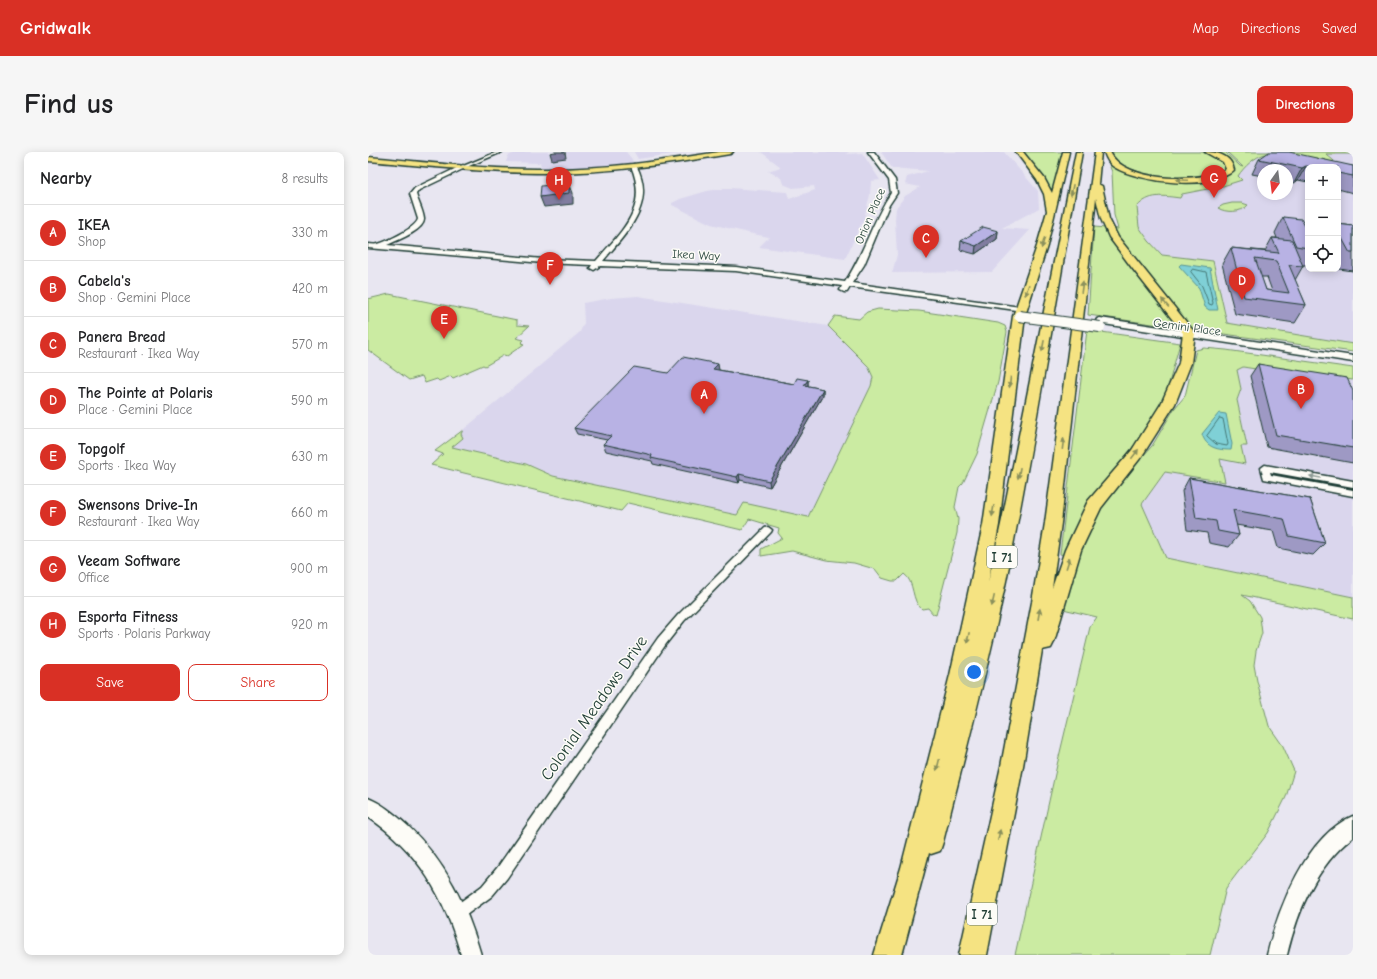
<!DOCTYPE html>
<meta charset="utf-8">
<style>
body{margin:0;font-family:"Comic Neue",sans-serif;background:#f6f6f6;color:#202124}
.controls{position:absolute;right:12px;top:12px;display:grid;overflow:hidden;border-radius:8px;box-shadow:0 2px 10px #0003}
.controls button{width:36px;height:36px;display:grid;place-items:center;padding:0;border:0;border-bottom:1px solid #e0e0e0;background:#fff;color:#202124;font:20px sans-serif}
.compass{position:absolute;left:889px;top:12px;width:36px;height:36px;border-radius:50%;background:#fff;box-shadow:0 2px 10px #0003;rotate:194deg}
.you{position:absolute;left:606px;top:520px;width:14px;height:14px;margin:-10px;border:3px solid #fff;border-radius:50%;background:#1a73e8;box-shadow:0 0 0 6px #1a73e833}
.badge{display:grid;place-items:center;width:26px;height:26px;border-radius:50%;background:#d93025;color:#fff;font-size:13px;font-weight:700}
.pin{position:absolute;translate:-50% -33px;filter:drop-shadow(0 1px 2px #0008)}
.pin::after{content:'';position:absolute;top:21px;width:14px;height:12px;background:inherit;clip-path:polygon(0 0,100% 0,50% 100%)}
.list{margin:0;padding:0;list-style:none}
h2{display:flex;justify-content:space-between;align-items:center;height:52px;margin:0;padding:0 16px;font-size:17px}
h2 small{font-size:13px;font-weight:400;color:#757577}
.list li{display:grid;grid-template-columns:26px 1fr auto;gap:12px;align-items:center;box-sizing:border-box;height:56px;padding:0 16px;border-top:1px solid #e0e0e0}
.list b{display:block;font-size:15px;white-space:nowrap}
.list p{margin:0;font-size:13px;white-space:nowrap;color:#757577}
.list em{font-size:13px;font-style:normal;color:#757577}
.actions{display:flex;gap:8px;padding:12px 16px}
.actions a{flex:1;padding:9px 0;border:1px solid #d93025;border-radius:8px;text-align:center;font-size:14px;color:#d93025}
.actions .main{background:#d93025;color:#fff}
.icon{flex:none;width:22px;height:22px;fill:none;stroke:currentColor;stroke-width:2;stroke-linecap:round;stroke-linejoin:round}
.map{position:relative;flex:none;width:985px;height:803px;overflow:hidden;border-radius:8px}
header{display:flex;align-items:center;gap:24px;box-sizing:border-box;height:56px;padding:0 20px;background:#d93025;color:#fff}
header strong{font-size:19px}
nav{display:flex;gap:22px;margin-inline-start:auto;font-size:14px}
.intro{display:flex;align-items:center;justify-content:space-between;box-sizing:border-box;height:96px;padding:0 24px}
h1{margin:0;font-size:28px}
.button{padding:10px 18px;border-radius:8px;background:#d93025;color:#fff;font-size:14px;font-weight:700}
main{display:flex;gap:24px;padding:0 24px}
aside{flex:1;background:#fff;border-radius:8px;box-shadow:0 2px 10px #0003}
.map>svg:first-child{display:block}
.built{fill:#dad6ed;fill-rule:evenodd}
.green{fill:#cbeba2;stroke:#75946b}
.water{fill:#7fd0d6;stroke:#599595}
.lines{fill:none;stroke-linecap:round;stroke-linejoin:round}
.shore{stroke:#457875;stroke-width:1}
.street-casing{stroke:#1f3d34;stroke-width:3}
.secondary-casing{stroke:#1f3d34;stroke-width:3}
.primary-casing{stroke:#1f3d34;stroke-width:3}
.highway-casing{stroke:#1f3d34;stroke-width:3}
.street{fill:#fdfcf7;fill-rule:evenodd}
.secondary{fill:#fdfcf7;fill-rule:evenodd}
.primary{fill:#f5e382;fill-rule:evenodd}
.highway{fill:#f5e382;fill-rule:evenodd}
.secondary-bridge-casing{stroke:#1f3d34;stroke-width:12;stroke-linecap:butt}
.secondary-bridge{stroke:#fdfcf7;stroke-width:10}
.wall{fill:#9e99c4;stroke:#1f3d34;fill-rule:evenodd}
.shaded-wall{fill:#817da0;stroke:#1f3d34}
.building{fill:#b8b2e4;stroke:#1f3d34;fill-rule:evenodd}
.oneway{fill:#8a905b}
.oneway2{fill:#8e9c96}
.labels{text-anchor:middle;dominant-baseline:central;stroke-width:3;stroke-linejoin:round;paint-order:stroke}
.far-street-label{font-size:12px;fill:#1f3d34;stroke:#fdfcf7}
.shield{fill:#fdfcf7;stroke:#62766e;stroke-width:1}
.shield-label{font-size:13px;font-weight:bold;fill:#1f3d34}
.near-street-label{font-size:17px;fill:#1f3d34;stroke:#fdfcf7}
</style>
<header>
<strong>Gridwalk</strong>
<nav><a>Map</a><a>Directions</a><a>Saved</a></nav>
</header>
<div class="intro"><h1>Find us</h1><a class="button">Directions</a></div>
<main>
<aside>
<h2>Nearby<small>8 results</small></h2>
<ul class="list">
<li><span class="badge">A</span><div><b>IKEA</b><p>Shop</p></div><em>330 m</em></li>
<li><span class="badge">B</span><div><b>Cabela's</b><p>Shop · Gemini Place</p></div><em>420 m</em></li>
<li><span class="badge">C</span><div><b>Panera Bread</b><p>Restaurant · Ikea Way</p></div><em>570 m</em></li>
<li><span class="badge">D</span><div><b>The Pointe at Polaris</b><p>Place · Gemini Place</p></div><em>590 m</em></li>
<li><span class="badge">E</span><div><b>Topgolf</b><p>Sports · Ikea Way</p></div><em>630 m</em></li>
<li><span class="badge">F</span><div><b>Swensons Drive-In</b><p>Restaurant · Ikea Way</p></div><em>660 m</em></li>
<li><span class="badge">G</span><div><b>Veeam Software</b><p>Office</p></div><em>900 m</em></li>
<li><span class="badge">H</span><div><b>Esporta Fitness</b><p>Sports · Polaris Parkway</p></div><em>920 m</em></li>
</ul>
<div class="actions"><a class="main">Save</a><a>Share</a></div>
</aside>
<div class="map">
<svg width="985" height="803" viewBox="0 0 985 803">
<rect width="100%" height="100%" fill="#e8e6f1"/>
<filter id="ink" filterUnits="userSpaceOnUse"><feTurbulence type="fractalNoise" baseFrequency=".025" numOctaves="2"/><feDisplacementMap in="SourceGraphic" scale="8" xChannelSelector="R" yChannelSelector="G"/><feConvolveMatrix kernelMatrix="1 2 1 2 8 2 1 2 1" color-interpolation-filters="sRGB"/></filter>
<g filter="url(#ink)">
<path class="built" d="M149,0H258L264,7L265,11L219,15L173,16L172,10L170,11L138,10L140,4Z
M266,0H318L270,7Z
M393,0H481L478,2L494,1L512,28L503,29L502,43L496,66L477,107L391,95L401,85L385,82L343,72L304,53V51L312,47L339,39L361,36L419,40L421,47L447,38L446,34L425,36L415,32L413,26L400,19L413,15Z
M513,0H636L670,39L671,56L634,76L662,78L624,120L524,121L529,103L527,67L528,56L537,44L552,35L537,32L539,25L560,19L524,16Z
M964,1L985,2V18L974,15H940V117H970V16L985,19V192L859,171L845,109L794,103L781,89L771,75L769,55L774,49L792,44L812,46L813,42L855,34L873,28L869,24L872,21L880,12L893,3ZM895,18H919V42H895Z
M270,144L460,174L500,214L505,225L503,234L440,365L376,352L369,363L185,324L158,312L83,295L94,286L93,282L95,278L212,180L216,171L215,151L243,146Z
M875,215L956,228L955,224L985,228V445L797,406L774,352L797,320L857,330L852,307L873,293L879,294L869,248L873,237L869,218Z"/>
<path class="green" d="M656,0H695L684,41L673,22Z
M745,0H834L849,6L854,10L857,16L856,19C849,21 842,26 835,26C804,29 769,25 745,6Z
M842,0H857L872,14L875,15L859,0H985V2H958L966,9L960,14L898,2C887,4 876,15 870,24L874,28L855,34L814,42L812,46C796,44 781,41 769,55L771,75L781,89L794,103L845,109L859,171L985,192V200L720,163L726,75L750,77L746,63L744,20L740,10L753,18L780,26L842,29L857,25L865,20V16L849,2Z
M864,51H874L880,53C874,61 857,61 850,56L855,53Z
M21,142L149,168V173L161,174L148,186L156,188L153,191L156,192L139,204L136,203L117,214L115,213L85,226L83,224L71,229L69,227L57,231L54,224L41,228L0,198V147Z
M510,157L551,159L630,171L637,174L639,180L630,230L609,302L595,331L591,335L587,355L590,367L589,381L568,463L565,462L560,456L554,457C543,450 547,429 536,422L529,429H524L514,426L507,417L503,416L486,411L458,408L424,399L393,404V397L414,386L410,381L411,376L381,367L374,378L260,351L253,359L63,313L75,302L67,299L95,278L93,282L95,286L84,295L158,312L185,324L369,363L376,351L440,365L503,234L505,225L500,214L460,174L467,164L491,167L499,160Z
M719,178L812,191L798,242L781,275L742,323L722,350L708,375L696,403L692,402Z
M836,196L858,198L985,216V228L955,224L957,228L875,215L869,218L873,237L869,248L879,294H873L877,312L852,307L857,330L797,320L774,352L798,406L985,445V467L874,443L882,449L892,465L894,481L888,499L886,513L889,529L901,574L915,594L926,619L918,645L900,681L858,736L842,803H647L689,613L722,475L729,465L695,457L706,416L729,362L749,333L784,294L806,257L817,244L828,198Z"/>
<path class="water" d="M813,112L842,116L850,158H841L837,155L831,136L811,114Z
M851,261L858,262L864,292L863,298C850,298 838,296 834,282Z"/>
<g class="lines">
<path class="shore" d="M825,117L838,120L845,151L844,153L841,152L834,134L823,120Z
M852,266L855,267L860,292L859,294L848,292L839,284Z"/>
<g class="street-casing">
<path id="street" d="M129,0H134L96,16L93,15Z
M897,313L985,329V335L902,320L903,323L985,338V344L896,327L893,316Z
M400,375L404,378L403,380L316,469L298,492L139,726L124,744L94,766L89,768L84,766L82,761L84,756L114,734L129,716L290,486L310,463L397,376Z"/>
</g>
<g class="secondary-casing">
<path id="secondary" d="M500,0H506L527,28L529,41L521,53L496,113L484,131L652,155H655L656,157L655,159L482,135L479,140H476L472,138L474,134L368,119L232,114L226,118L222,116L224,113L175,111L0,96V92C3,92 7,93 10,92C18,90 48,76 50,67L42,42L47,36L95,13L97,14V16L51,38L48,42C50,50 55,58 56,67C57,78 28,89 19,93L175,107L228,109C254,78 281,57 263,14L266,12L268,13C289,52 259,80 235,109L368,115L477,130C496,102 504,69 523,41L521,28Z
M732,166L985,204V210L729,171L728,169L729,167Z
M0,646C15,652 28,663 40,674C78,710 99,754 113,803H93C77,746 51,699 0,665Z
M985,664V685C948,714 930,758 919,803H899C910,757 938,684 985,664Z"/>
</g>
<g class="primary-casing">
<path id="primary" d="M351,0H365L362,2C301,12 240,21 178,21C119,21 59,14 0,9V5C59,10 119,18 179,17C237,17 294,9 351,0Z"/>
</g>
<g class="highway-casing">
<path id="highway" d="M648,0H655L676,26L684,41L695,0H701L679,94L657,164L631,373L620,431L635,363L708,0H714C689,143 667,286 638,429C620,516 597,603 575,690L572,699L563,702L561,701L534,803H506L533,716L582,523L615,373L645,164L669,94L679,59L676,42L669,28Z
M727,0H733L730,32L734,34L741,67L750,85L827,181L823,211L807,252L774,304L733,356L713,398L686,490L683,496L674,498L655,614L619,803H591L633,614L664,450L677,371ZM728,46L733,67L741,85L764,116L815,181L811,211L793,252L764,298L720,349L697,398L684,436L693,371Z
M736,0H742C756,31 833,31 858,17L855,10L837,0C849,0 863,3 866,18C844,40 770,30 746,15C741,12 738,6 736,0Z"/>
</g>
<use href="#street" class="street"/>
<use href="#secondary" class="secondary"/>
<use href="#primary" class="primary"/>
<use href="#highway" class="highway"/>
<g class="secondary-bridge-casing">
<path id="secondary-bridge" d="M651,164L732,175"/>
</g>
<use href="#secondary-bridge" class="secondary-bridge"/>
</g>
<path class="wall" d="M891,7L985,14V41L970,37V15H940V30L930,28L926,31L919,29V18H895V24L884,22Z
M915,65L940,79V113H935V114L927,128L938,153L927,171L867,162L854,112L863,96L897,99L904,86H909L907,81ZM893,125H899L904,139L898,138Z
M970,72L985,74V119L971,117L970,115Z
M630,79L629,87L607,102L592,98L593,89Z
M890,212L985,239V311L899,295L882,224Z
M351,218L426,232L440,228V234L455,237V243L402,335L372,328L371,331L285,312L284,309L238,299L235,292L239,288L209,282L206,276L300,221Z
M821,326L942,347L957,391L945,403L910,396L905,379L868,373L871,383L861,395L841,391L839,381L819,378L814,339Z"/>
<path class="shaded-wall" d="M187,0H197L198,6L184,8L182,1Z
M938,14L930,28L926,31L934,16Z
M201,31L205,41V52L176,55L172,45Z
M630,79L629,87L607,102L608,94Z
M350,212L351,218L347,223L345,217Z
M440,228V234L436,233Z
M455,237V243L402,335L401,329Z
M371,322L372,328L371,331L369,325Z"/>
<path class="building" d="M901,0H921L985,14V24L970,21V15H944L938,14L934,16L891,7Z
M201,31V41L172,45L173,34Z
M915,65L933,67L940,79V96L928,94Z
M970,72L985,74V101H982L970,79Z
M615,75L630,79L608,94L593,89Z
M904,86L924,88L935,114L921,113L938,153L876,145L863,96L911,101ZM887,106L908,109L921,141L898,138Z
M315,205L350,212L345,217L426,232L429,226L440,228L436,233L455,237L401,329L371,322L369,325L283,306L284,303L235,292L243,284L206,276L266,215L300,221Z
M890,212L979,226L985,239V296L908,283Z
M821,326L942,347L957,391L921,384L916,367L865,358L871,383L850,379L848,369L828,366Z"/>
<defs><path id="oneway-solid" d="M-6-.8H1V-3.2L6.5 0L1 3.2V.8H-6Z"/></defs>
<g class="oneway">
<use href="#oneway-solid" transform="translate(814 28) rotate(-178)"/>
<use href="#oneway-solid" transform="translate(704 38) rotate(101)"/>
<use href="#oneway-solid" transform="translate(675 91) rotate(106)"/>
<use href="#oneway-solid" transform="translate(714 135) rotate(-82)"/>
<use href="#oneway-solid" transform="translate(659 138) rotate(109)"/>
<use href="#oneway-solid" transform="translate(797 151) rotate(-130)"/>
<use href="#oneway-solid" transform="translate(675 194) rotate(101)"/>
<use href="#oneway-solid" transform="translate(642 230) rotate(96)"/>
<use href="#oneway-solid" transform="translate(695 292) rotate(-83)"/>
<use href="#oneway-solid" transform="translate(767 302) rotate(-53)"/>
<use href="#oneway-solid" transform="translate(651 321) rotate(101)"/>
<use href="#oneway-solid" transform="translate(625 359) rotate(99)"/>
<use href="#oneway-solid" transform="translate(700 411) rotate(-72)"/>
<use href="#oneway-solid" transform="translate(625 449) rotate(103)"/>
<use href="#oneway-solid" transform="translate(671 462) rotate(-80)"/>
<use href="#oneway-solid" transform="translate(600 486) rotate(102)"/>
<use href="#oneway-solid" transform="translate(570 613) rotate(104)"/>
<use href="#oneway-solid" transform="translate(631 683) rotate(-78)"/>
</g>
<use class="oneway2" href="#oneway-solid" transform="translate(947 325) rotate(-170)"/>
</g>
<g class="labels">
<g class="far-street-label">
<text transform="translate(502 64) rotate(-67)">Orion Place</text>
<text transform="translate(328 103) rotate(3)">Ikea Way</text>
<text transform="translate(819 175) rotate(8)">Gemini Place</text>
</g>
<g class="shield">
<rect x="619" y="394" width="30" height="22" rx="3"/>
<rect x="599" y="751" width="30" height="22" rx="3"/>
</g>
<g class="shield-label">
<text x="634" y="405">I 71</text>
<text x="614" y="762">I 71</text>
</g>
<g class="near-street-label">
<text transform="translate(226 556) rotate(-55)">Colonial Meadows Drive</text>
</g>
</g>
</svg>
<div class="controls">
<button>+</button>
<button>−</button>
<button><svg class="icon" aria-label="locate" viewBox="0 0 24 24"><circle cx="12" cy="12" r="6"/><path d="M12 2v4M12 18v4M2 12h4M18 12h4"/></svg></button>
</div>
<svg class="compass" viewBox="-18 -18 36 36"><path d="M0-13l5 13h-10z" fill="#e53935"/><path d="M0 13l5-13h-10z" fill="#757577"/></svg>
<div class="you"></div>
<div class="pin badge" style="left:336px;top:262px">A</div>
<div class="pin badge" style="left:933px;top:257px">B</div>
<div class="pin badge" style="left:558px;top:106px">C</div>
<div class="pin badge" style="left:874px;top:148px">D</div>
<div class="pin badge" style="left:76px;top:187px">E</div>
<div class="pin badge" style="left:182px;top:133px">F</div>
<div class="pin badge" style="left:846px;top:46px">G</div>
<div class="pin badge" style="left:191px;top:48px">H</div>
</div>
</main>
